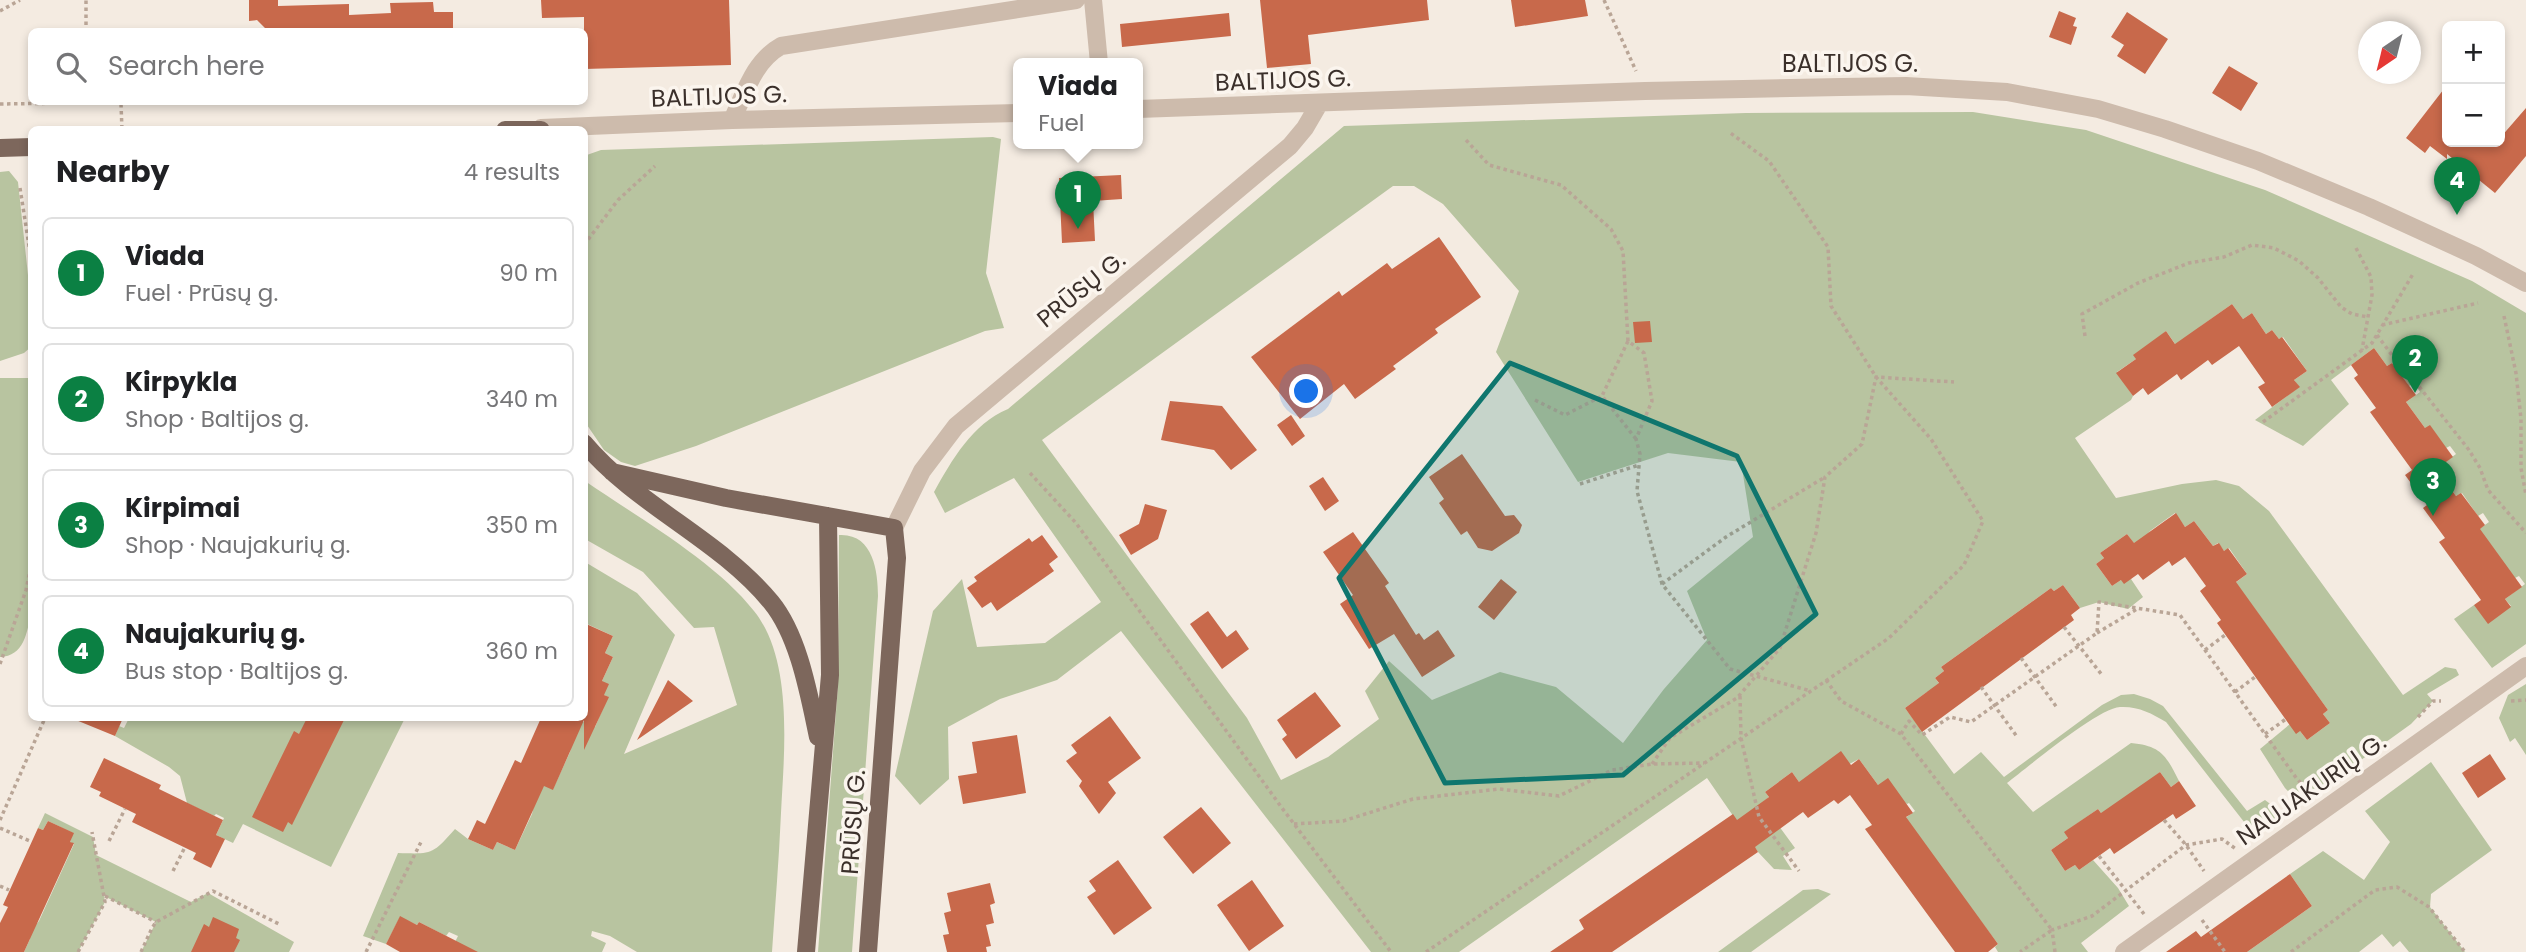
<!DOCTYPE html>
<meta charset="utf-8">
<style>
body{margin:0;font-family:Poppins,sans-serif;background:#f6f6f6;color:#202124}
.controls{position:absolute;right:21px;top:21px;display:grid;overflow:hidden;border-radius:10px;box-shadow:0 4px 10px #0003}
.controls button{width:63px;height:63px;display:grid;place-items:center;padding:0;border:0;border-bottom:2px solid #e0e0e0;background:#fff;color:#202124;font:35px sans-serif}
.compass{position:absolute;left:2358px;top:21px;width:63px;height:63px;border-radius:50%;background:#fff;box-shadow:0 4px 10px #0003;rotate:215deg}
.you{position:absolute;left:1307px;top:392px;width:24px;height:24px;margin:-18px;border:5px solid #fff;border-radius:50%;background:#1a73e8;box-shadow:0 0 0 10px #1a73e833}
.badge{display:grid;place-items:center;width:46px;height:46px;border-radius:50%;background:#0b8043;color:#fff;font-size:23px;font-weight:700}
.pin{position:absolute;translate:-50% -58px;filter:drop-shadow(0 2px 4px #0008)}
.pin::after{content:'';position:absolute;top:37px;width:24px;height:21px;background:inherit;clip-path:polygon(0 0,100% 0,50% 100%)}
.popup{position:absolute;left:1013px;top:58px;width:130px;height:91px;box-sizing:border-box;display:grid;place-content:center;border-radius:10px;background:#fff;filter:drop-shadow(0 2px 5px #0005);font-size:23px;white-space:nowrap;color:#757577}
.popup b{font-size:26px;color:#202124}
.popup::after{content:'';position:absolute;left:50%;top:100%;margin-left:-14px;border:14px solid transparent;border-top-color:#fff}
.list{margin:0;padding:0;list-style:none}
h2{display:flex;justify-content:space-between;align-items:center;height:91px;margin:0;padding:0 28px;font-size:30px}
h2 small{font-size:23px;font-weight:400;color:#757577}
.list li{display:grid;grid-template-columns:46px 1fr auto;gap:21px;align-items:center;box-sizing:border-box;height:112px;margin:0 14px 14px;padding:0 14px;border:2px solid #e0e0e0;border-radius:10px}
.list b{display:block;font-size:26px;white-space:nowrap}
.list p{margin:0;font-size:23px;white-space:nowrap;color:#757577}
.list em{font-size:23px;font-style:normal;color:#757577}
.icon{flex:none;width:38px;height:38px;fill:none;stroke:currentColor;stroke-width:2;stroke-linecap:round;stroke-linejoin:round}
.map{position:relative;flex:none;width:2526px;height:952px;overflow:hidden}
.search{position:absolute;background:#fff;box-shadow:0 4px 10px #0003;left:28px;top:28px;width:560px;height:77px;display:flex;align-items:center;gap:18px;box-sizing:border-box;padding:0 24px;border-radius:10px;color:#757577;font-size:26px}
.panel{position:absolute;background:#fff;box-shadow:0 4px 10px #0003;left:28px;top:126px;width:560px;height:595px;border-radius:10px}
.map>svg:first-child{display:block}
.green{fill:#b8c4a0;fill-rule:evenodd}
.building{fill:#c8694b}
.lines{fill:none;stroke-linecap:round;stroke-linejoin:round}
.path{stroke:#b9a596;stroke-width:3.5;stroke-dasharray:3.5 3.5;stroke-linecap:butt}
.minor{stroke:#cdbbac;stroke-width:18}
.major{stroke:#7d675c;stroke-width:18}
.marked{fill:#0f766e;fill-opacity:0.2;stroke:#0f766e;stroke-width:5;stroke-linejoin:round}
.labels{text-anchor:middle;dominant-baseline:central;stroke-width:7;stroke-linejoin:round;paint-order:stroke}
.street-label{font-size:24px;fill:#3b302b;stroke:#fbf5ee}
</style>
<div class="map">
<svg width="2526" height="952" viewBox="0 0 2526 952">
<rect width="100%" height="100%" fill="#f4ebe1"/>
<path class="green" d="M1973,112L2086,130L2265,190L2472,281L2526,313V644L2492,668L2454,619L2474,605L2511,606L2505,599L2525,584L2519,576L2515,578L2475,532L2489,522L2483,513L2478,516L2462,493L2456,496L2436,469L2456,454L2450,446L2446,448L2425,428L2406,402L2420,392L2414,383L2409,386L2392,363L2387,366L2374,348L2331,380L2349,404L2303,446L2255,420L2299,387L2294,380L2307,371L2283,337L2279,339L2272,330L2266,334L2252,313L2243,319L2232,304L2201,326L2178,348L2166,331L2136,359L2117,372L2133,396L2131,400L2075,438L2116,498L2182,484L2216,480L2239,486L2269,511L2403,695L2445,667L2456,669L2459,675L2427,694L2433,701L2411,724L2300,804L2285,788L2260,749L2290,724L2300,731L2307,740L2330,723L2323,714L2328,710L2249,601L2231,586L2247,574L2229,548L2224,551L2218,543L2213,546L2194,521L2185,527L2175,513L2150,531L2138,549L2127,534L2100,553L2104,558L2096,564L2112,586L2121,580L2131,579L2143,597L2128,609L2099,602L2080,608L2063,585L2054,591L2051,588L1941,667L1944,671L1935,678L1952,701L1927,692L1905,708L1954,774L1981,752L2004,777L2102,705L2121,695L2134,694L2150,699L2163,706L2247,811L2265,800L2285,815L2255,836L2166,722C2151,713 2138,706 2120,707C2098,708 2028,767 2007,783L2033,812L2131,743C2161,746 2166,755 2179,781L2171,787L2160,772L2106,819L2098,809L2065,832L2068,838L2051,850L2065,871L2075,865L2079,870L2093,860L2118,888L2129,906L2081,943L2088,952H1998L1995,947L1998,944L1980,920L1897,824L1915,811L1909,803L1907,804L1878,785L1859,759L1803,788L1792,772L1765,792L1769,797L1762,803L1795,848L1783,856L1792,870L1774,869L1758,852L1707,778L1459,952H1371L1121,631L1057,680L1000,699L948,727L949,779L920,805L895,776L933,611L962,579L977,647L1045,643L1101,602L1014,478L945,513L934,492C952,460 972,424 1008,409L1344,126L1746,113ZM1393,186H1414L1443,204L1519,291L1496,352L1578,482L1668,453L1741,462L1753,537L1687,591L1707,640L1664,689L1623,743L1556,687L1500,672L1432,700L1389,661L1365,691L1379,719L1328,757L1281,780L1247,718L1042,440Z
M993,137L1001,139L986,273L1004,328L985,331L696,446L635,466L621,462L604,450L585,422L584,156L601,150Z
M9,171L18,182L31,303L32,346L24,353L0,361V172Z
M0,378H32L31,613C27,633 24,656 0,657Z
M585,481C637,517 715,561 754,611C794,661 784,753 781,813C779,860 775,906 772,952H637L610,936L592,931L591,936L606,943L602,952H450L458,936L449,932L446,936L419,922L417,925L400,917L386,944L363,936L398,853C432,854 432,855 455,829L468,839L493,850L497,842L515,850L532,814L539,783L553,789L570,752L577,719L595,727L608,697L604,695L602,681L613,657L605,653L613,636L585,623V562L637,593L675,635L624,754L737,705L714,627L694,628L643,572L585,539Z
M839,535C873,533 878,571 878,596L852,952H818L838,685Z
M2526,684V755L2515,738L2510,742L2499,718L2508,695Z
M129,718H405L331,867L243,824L233,843L216,835L224,818L216,814L214,816L187,803L180,776L169,767L115,736L119,726L124,728Z
M2431,762L2492,850L2431,894L2430,907L2465,952H2409L2400,941L2393,947L2382,934L2359,952H2247L2312,906L2290,874L2323,851L2364,880L2390,842L2365,811Z
M45,813L93,837L96,855L191,902L208,893L294,942L289,952H141L156,922L104,896L105,902L78,952H24L30,939L26,936L39,921L74,844L70,842L73,833L48,821L43,830L38,828Z
M1818,889L1831,894L1751,952H1718L1803,890Z"/>
<path class="building" d="M249,0H278V6L349,4V15L391,13L390,3L433,2L434,12H453V32H269L257,20L249,21Z
M541,0H729L731,65L584,69V17L542,18Z
M1260,0H1427L1429,20L1308,35L1311,64L1267,68Z
M1511,0H1585L1588,16L1515,27Z
M2059,11L2076,18L2073,26L2077,27L2071,45L2049,37Z
M2127,12L2168,39L2145,74L2117,56L2124,45L2111,37Z
M1229,13L1231,36L1122,47L1120,24Z
M2229,66L2258,83L2241,111L2212,93Z
M2447,85V142H2500V138L2526,108V156L2495,193L2447,154V159L2430,146L2425,153L2406,138Z
M1121,175L1122,199L1093,201L1095,241L1062,243L1059,178Z
M1439,237L1481,297L1435,329L1438,333L1393,366L1396,369L1355,399L1344,384L1300,419L1251,357L1339,291L1342,296L1387,263L1392,269Z
M2232,304L2243,319L2252,313L2266,334L2272,330L2279,339L2282,337L2307,371L2294,380L2300,387L2272,407L2258,387L2265,383L2239,346L2212,365L2208,360L2181,380L2177,374L2148,395L2143,388L2133,396L2116,373L2136,359L2133,355L2166,331L2175,344Z
M1650,321L1652,342L1635,343L1633,322Z
M2374,348L2387,366L2392,363L2416,395L2406,402L2425,428L2430,425L2453,457L2436,469L2456,496L2461,493L2485,525L2480,529L2522,587L2505,599L2511,607L2488,624L2474,605L2481,600L2439,542L2445,538L2423,508L2427,505L2405,475L2412,470L2370,412L2376,408L2354,378L2358,375L2351,365Z
M1170,401L1222,406L1257,450L1231,470L1214,450L1161,440Z
M1291,415L1305,436L1292,446L1277,425Z
M1462,454L1505,516L1514,515L1522,525L1519,533L1492,551L1478,548L1467,531L1461,535L1439,503L1444,499L1429,477Z
M1323,477L1339,501L1325,511L1309,486Z
M1145,504L1167,510L1158,539L1131,555L1119,535L1139,524Z
M2176,513L2185,527L2194,521L2213,546L2219,543L2224,551L2228,548L2247,574L2236,582L2328,710L2323,714L2330,723L2307,740L2300,731L2296,734L2217,623L2221,620L2200,591L2206,586L2185,557L2172,566L2169,561L2143,580L2138,574L2124,584L2121,580L2112,586L2096,564L2104,558L2100,553L2127,534L2134,543Z
M1353,532L1389,583L1385,586L1416,635L1419,633L1424,640L1438,630L1455,656L1422,677L1394,634L1369,649L1340,604L1353,595L1323,552Z
M1042,535L1058,557L1049,564L1054,571L997,611L991,602L982,608L967,588L977,581L974,577L1029,538L1032,542Z
M1501,579L1517,592L1494,620L1478,607Z
M2063,585L2080,608L2071,615L2074,620L1922,732L1905,708L1939,683L1935,678L1944,671L1941,667L2051,588L2054,591Z
M1208,611L1227,637L1236,630L1249,649L1222,669L1190,624Z
M584,623L613,636L605,653L613,657L602,681L609,684L604,695L609,697L584,750V720L553,790L544,786L515,850L497,842L493,850L468,839L477,820L485,824L515,760L521,763L541,718H584Z
M668,680L693,701L637,740Z
M1315,692L1341,726L1296,759L1282,739L1287,735L1277,720Z
M1110,716L1141,758L1108,782L1116,793L1099,814L1079,786L1082,781L1066,761L1077,753L1071,745Z
M71,718H123L115,736Z
M307,718H345L292,825L288,822L283,832L252,817L294,731L299,734Z
M1017,735L1026,793L963,804L958,776L977,773L972,742Z
M1841,751L1851,765L1859,759L1878,785L1888,778L1913,813L1906,817L1998,944L1988,952H1955L1865,829L1872,825L1850,795L1838,804L1834,800L1808,818L1803,812L1755,847L1758,852L1612,952H1550L1584,929L1579,920L1733,814L1737,820L1769,797L1765,792L1792,772L1799,782Z
M2490,754L2506,779L2478,798L2462,773Z
M104,758L161,785L159,789L223,820L216,835L225,839L211,868L193,859L196,853L132,822L136,814L99,796L101,792L90,787Z
M2160,772L2171,787L2179,781L2196,806L2176,819L2173,814L2114,854L2110,848L2079,870L2075,865L2065,871L2051,850L2068,838L2064,832L2098,809L2101,813Z
M1201,807L1231,843L1193,874L1163,837Z
M48,821L74,833L70,842L74,843L24,952H0V923L8,907L3,905L38,828L43,830Z
M1118,860L1152,908L1114,935L1087,897L1096,891L1089,881Z
M2290,874L2312,906L2247,952H2166L2196,931L2201,937Z
M1252,880L1284,926L1249,951L1217,905Z
M990,883L995,903L990,905L994,923L986,925L991,946L986,947L987,952H947L943,935L949,934L944,913L951,911L947,893Z
M400,916L417,925L419,922L478,952H400L386,944Z
M213,917L239,929L236,938L240,940L234,952H191L204,924L209,927Z"/>
<g class="lines">
<path class="path" d="M1604,0L1636,71
M0,11L20,0
M86,32V0
M0,104L142,102
M121,104L122,130
M1466,140L1489,165L1561,185L1611,229L1623,251L1628,341L1644,353L1652,401L1636,439L1640,454L1637,491L1662,584L1730,669L1811,691
M20,188L32,265
M584,245L618,200L655,166
M2356,248L2371,277L2372,295L2362,350
M2504,316L2516,373L2521,419V468L2526,495
M2382,325L2478,303
M2377,335L2412,382L2414,380L2469,450L2480,468L2488,490L2526,533
M2085,336L2082,314L2138,283L2189,263L2224,257L2252,245L2274,248L2299,261L2318,278L2341,307L2352,314L2368,317
M1628,341L1602,396L1636,439
M1535,400L1565,415L1602,396
M2263,422L2372,343L2413,274
M1030,473L1076,523L1282,808L1391,952
M1580,484L1639,465
M1662,584L1726,537L1825,477
M2064,627L2102,675
M2097,633L2137,609
M2205,650L2225,635
M2021,658L2058,709
M0,664L26,590L32,561
M1826,680L1841,701L1901,734L2052,930L2020,952
M1981,687L2018,738
M2235,692L2255,677
M1740,696L1741,738L1759,817L1799,871
M2511,701L2526,700
M2418,717L2433,701H2441
M1901,734L1909,721L1922,735L1950,717L1971,722L2097,633L2099,602L2180,615L2297,779L2313,795
M2265,734L2286,719
M1652,764L1670,738L1737,698L1780,648L1816,533L1825,477L1862,444L1876,377L1954,382
M0,820L45,718
M2164,820L2186,845L2204,871
M1294,824L1343,821L1413,799L1499,789L1559,796L1612,770L1652,764L1704,763
M0,828L32,842
M109,841L125,809
M2099,856L2144,914
M173,871L185,847
M0,886L9,890
M105,896L156,922
M2202,920L2225,952
M78,952L105,902L92,832
M141,952L152,928L156,922L213,891L279,924
M366,952L422,840
M1426,952L1889,638L1964,565L1983,521L1931,439L1876,377L1831,306L1828,247L1769,161L1729,132
M2055,952L2052,930L2092,916L2186,845L2222,839L2236,849
M2291,952L2375,890L2397,887L2429,907L2465,952"/>
<path class="minor" d="M1093,0L1099,63
M1138,109L1645,91L1841,87L1906,86L2007,92L2098,109L2165,129L2258,161L2369,207L2476,256L2526,283
M732,120C745,93 754,61 781,46L1076,0
M541,128L732,120L1018,113
M894,528L922,471L956,426L1290,146L1305,128L1319,104
M2124,952L2526,666"/>
<path class="major" d="M505,130H541
M0,148L32,147
M584,443C637,506 718,538 771,602C799,636 809,695 818,737
M612,472L726,498L894,528L897,558L868,952
M806,952L830,675L828,516"/>
</g>
<path class="marked" d="M1510,363L1737,456L1816,614L1623,775L1445,783L1339,578Z"/>
<g class="labels">
<g class="street-label">
<text x="1850" y="63">BALTIJOS G.</text>
<text transform="translate(1283 80) rotate(-2)">BALTIJOS G.</text>
<text transform="translate(719 96) rotate(-2)">BALTIJOS G.</text>
<text transform="translate(1081 289) rotate(-39)">PRŪSŲ G.</text>
<text transform="translate(2311 789) rotate(-35)">NAUJAKURIŲ G.</text>
<text transform="translate(853 822) rotate(-86)">PRŪSŲ G.</text>
</g>
</g>
</svg>
<div class="controls">
<button>+</button>
<button>−</button>
</div>
<svg class="compass" viewBox="-18 -18 36 36"><path d="M0-13l5 13h-10z" fill="#e53935"/><path d="M0 13l5-13h-10z" fill="#757577"/></svg>
<div class="you"></div>
<div class="pin badge" style="left:1078px;top:229px">1</div>
<div class="popup"><b>Viada</b>Fuel</div>
<div class="pin badge" style="left:2415px;top:393px">2</div>
<div class="pin badge" style="left:2433px;top:516px">3</div>
<div class="pin badge" style="left:2457px;top:215px">4</div>
<div class="search"><svg class="icon" aria-label="search" viewBox="0 0 24 24"><circle cx="10" cy="10" r="6"/><path d="M15 15l6 6"/></svg>Search here</div>
<section class="panel">
<h2>Nearby<small>4 results</small></h2>
<ul class="list">
<li><span class="badge">1</span><div><b>Viada</b><p>Fuel · Prūsų g.</p></div><em>90 m</em></li>
<li><span class="badge">2</span><div><b>Kirpykla</b><p>Shop · Baltijos g.</p></div><em>340 m</em></li>
<li><span class="badge">3</span><div><b>Kirpimai</b><p>Shop · Naujakurių g.</p></div><em>350 m</em></li>
<li><span class="badge">4</span><div><b>Naujakurių g.</b><p>Bus stop · Baltijos g.</p></div><em>360 m</em></li>
</ul>
</section>
</div>
